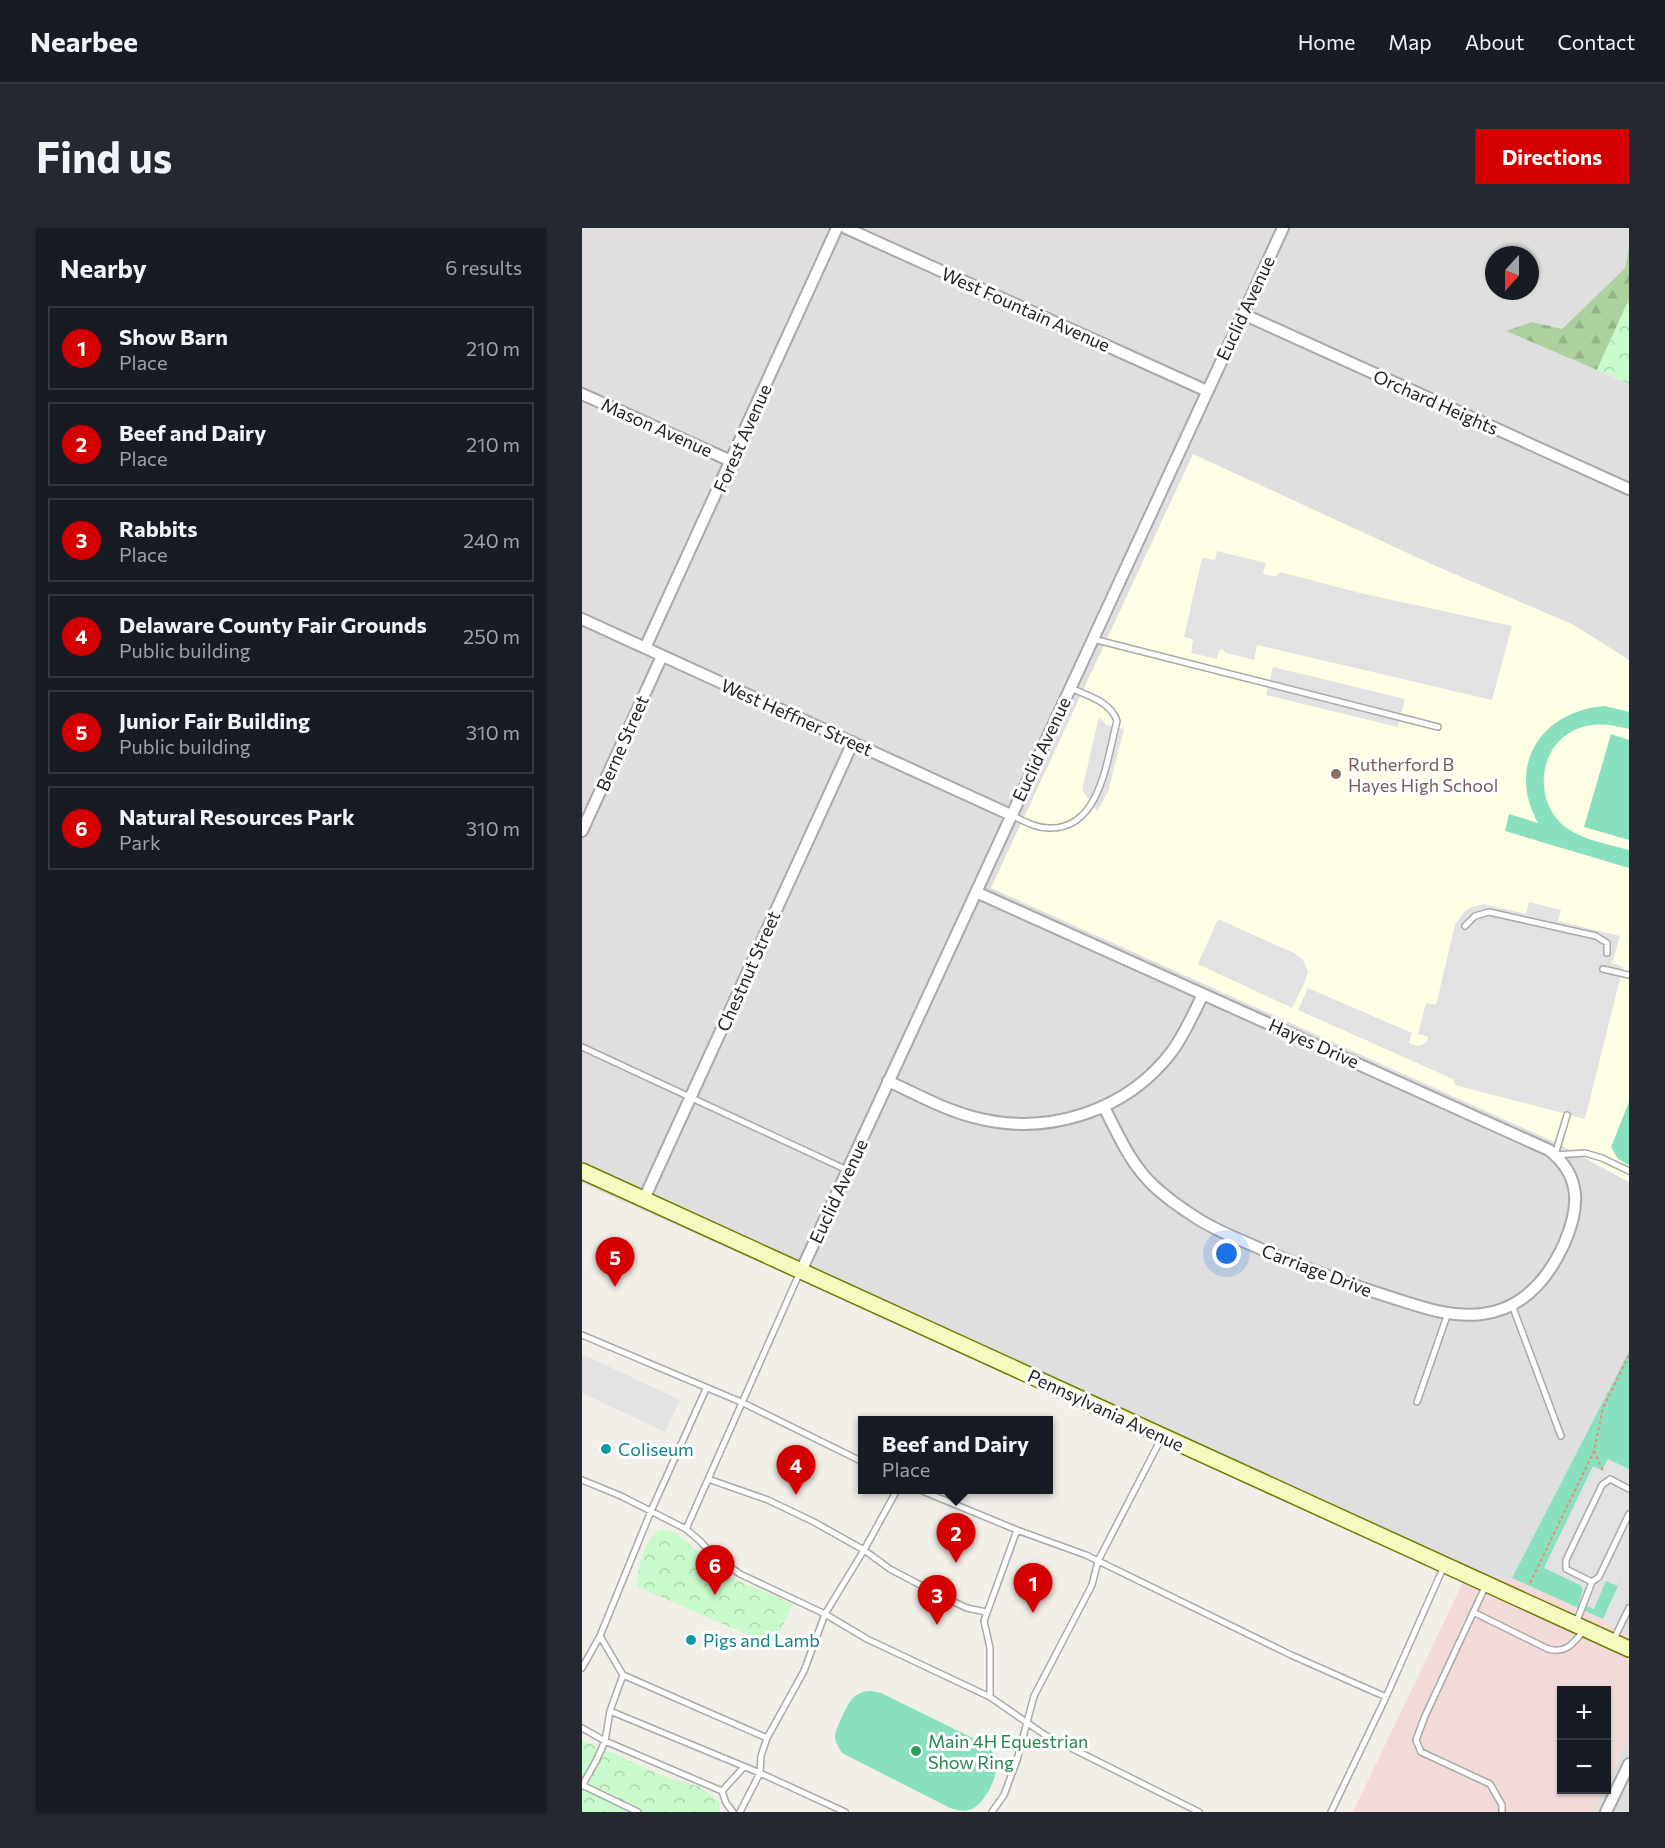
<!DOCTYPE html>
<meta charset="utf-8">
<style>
body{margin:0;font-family:Commissioner,sans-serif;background:#242831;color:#f1f3f6}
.controls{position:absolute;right:18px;bottom:18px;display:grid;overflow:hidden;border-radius:0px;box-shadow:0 2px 4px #0004}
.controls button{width:54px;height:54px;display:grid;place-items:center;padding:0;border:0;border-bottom:2px solid #363941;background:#171b24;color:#f1f3f6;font:30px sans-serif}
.compass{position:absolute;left:903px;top:18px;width:54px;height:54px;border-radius:50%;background:#171b24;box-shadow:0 2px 4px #0004;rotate:201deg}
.you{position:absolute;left:645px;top:1026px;width:21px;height:21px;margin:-15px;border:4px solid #fff;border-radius:50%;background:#1a73e8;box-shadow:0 0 0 9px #1a73e833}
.badge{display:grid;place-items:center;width:39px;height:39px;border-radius:50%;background:#d40000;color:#fff;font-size:20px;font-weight:700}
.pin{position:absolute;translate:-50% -50px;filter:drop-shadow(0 2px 3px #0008)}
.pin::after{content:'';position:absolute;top:32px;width:21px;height:18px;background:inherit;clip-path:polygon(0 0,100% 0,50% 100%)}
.popup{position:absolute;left:276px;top:1188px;width:195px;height:78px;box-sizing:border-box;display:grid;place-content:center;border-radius:0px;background:#171b24;filter:drop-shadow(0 2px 4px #0005);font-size:20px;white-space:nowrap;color:#9ea1a6}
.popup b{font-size:22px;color:#f1f3f6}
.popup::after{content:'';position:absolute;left:50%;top:100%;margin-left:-12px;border:12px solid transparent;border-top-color:#171b24}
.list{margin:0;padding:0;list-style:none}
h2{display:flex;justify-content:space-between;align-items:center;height:78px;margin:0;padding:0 24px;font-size:26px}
h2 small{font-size:20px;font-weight:400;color:#9ea1a6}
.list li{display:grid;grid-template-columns:39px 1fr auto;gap:18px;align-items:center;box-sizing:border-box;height:84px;margin:0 12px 12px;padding:0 12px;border:2px solid #363941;border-radius:0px}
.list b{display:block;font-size:22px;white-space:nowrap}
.list p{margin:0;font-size:20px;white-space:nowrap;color:#9ea1a6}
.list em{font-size:20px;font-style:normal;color:#9ea1a6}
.map{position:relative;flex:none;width:1047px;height:1584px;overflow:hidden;border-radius:0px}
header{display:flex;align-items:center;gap:36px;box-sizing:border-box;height:84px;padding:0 30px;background:#171b24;border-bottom:2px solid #363941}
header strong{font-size:28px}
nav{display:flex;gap:33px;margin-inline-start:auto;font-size:21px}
.intro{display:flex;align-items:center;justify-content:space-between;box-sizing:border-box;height:144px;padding:0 36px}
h1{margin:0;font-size:42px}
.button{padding:15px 27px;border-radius:0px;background:#d40000;color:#fff;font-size:21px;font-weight:700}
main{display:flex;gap:36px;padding:0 36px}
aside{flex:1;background:#171b24;border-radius:0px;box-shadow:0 2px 4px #0004}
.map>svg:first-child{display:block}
.residential{fill:#e0dfdf;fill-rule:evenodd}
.commercial{fill:#f2dad9}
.education{fill:#ffffe5}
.forest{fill:url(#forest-firs)}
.park{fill:url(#park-crowns)}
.pitch{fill:#88e0be}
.parking{fill:#e2e2e2}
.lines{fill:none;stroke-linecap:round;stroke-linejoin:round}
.lane-casing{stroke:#a9a9a9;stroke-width:8}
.street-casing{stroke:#a9a9a9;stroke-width:14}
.secondary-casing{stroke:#707d05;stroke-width:18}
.path{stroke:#fa8072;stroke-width:2;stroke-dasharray:3 3;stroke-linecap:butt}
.lane{stroke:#fff;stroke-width:5}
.street{stroke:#fff;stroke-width:10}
.secondary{stroke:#f7fabf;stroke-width:15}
.education-dot{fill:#8d6e63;stroke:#fff;stroke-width:2}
.culture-dot{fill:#0f9aa8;stroke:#fff;stroke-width:2}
.leisure-dot{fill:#2e9e5b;stroke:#fff;stroke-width:2}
.labels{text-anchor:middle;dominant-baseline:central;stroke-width:6;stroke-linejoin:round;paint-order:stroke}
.street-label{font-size:18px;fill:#222;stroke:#fff}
.education-label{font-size:18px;fill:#785e54;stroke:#fff;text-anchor:start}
.culture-label{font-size:18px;fill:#0d838f;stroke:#fff;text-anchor:start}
.leisure-label{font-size:18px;fill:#27864d;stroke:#fff;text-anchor:start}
</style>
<header>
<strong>Nearbee</strong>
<nav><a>Home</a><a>Map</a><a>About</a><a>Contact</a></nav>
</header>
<div class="intro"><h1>Find us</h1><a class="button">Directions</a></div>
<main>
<aside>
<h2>Nearby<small>6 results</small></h2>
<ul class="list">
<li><span class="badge">1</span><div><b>Show Barn</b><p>Place</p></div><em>210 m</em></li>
<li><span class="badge">2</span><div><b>Beef and Dairy</b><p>Place</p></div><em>210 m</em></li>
<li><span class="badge">3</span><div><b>Rabbits</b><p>Place</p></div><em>240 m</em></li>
<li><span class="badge">4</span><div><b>Delaware County Fair Grounds</b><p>Public building</p></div><em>250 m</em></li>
<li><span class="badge">5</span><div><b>Junior Fair Building</b><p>Public building</p></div><em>310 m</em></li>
<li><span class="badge">6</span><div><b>Natural Resources Park</b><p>Park</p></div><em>310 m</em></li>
</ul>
</aside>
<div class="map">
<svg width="1047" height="1584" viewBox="0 0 1047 1584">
<defs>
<pattern id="forest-firs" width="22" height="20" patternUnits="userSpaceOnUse" patternTransform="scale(1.5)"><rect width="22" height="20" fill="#add19e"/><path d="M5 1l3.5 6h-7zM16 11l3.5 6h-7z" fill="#95b388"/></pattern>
<pattern id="park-crowns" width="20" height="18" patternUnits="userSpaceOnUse" patternTransform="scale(1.5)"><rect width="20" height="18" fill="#c8facc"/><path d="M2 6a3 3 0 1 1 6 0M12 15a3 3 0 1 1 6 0" fill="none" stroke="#acd6af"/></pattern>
</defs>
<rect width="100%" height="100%" fill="#f2efe9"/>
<path class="residential" d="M0,0H1047V21L1043,40L980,101L950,94L925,103L1047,156V432L990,396L858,340L977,916L1047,954V1123L930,1350H883L0,955ZM912,27H948V63H912Z
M1047,1509V1584H1012L1022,1562H1024L1025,1557Z"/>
<path class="commercial" d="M1047,1337V1509L1025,1557L1024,1462H980V1562H1022L1012,1584H771L883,1350H930L1021,1391Z"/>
<path class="education" d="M611,226L858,340L990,396L1047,432V954L977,916L409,660Z"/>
<path class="forest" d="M1047,21V71L1015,142L924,103L950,94L980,101L1043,40Z"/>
<path class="park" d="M1047,71V156L1015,142Z
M78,1302H86L95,1306L147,1349L211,1376L191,1418L56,1359C54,1340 62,1312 78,1302Z
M0,1512L87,1550L119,1559L138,1575V1584H0Z"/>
<path class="pitch" d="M1023,478L1047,484V501C1027,496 1008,493 989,504C955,523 953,574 982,598C1000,612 1026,616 1047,622V640L923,603L927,586L956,595C924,537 959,483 1023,478Z
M1029,506L1047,512V612L1002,599Z
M1047,874V937L1036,931L1029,919Z
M1047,1123V1337L1021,1391L930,1350Z
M290,1463L299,1465L401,1515C406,1519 411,1522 413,1529C419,1543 405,1572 392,1580C384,1584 377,1583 368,1580L260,1525C257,1520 253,1514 253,1508C254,1500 266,1474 272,1469C277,1464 284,1463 290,1463Z"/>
<path class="parking" d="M635,323L684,335L681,344L683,347L694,348L698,344L778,365L930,398L910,472L675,417L672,432L645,425L639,421L637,423L635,431L609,425L611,411L602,409L620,330L633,332Z
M691,439L823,471L816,499L684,467Z
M517,489L524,497L542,501L526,564L515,583L500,562Z
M947,674L979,682L976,693L1038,708L1030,735L1041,739L1003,891L873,857L871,851L716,782L726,760L830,805L827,815L835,818L840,817L846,812L845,808L836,806L844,775L854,777L873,697L881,685L889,679L902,676L944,686Z
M636,691L714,726L721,732L726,744L723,754L710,780L616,736Z
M0,1126L98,1172L83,1204L0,1165Z
M1026,1231L1047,1241V1406L1020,1393L1039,1351L1035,1358L1024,1353L1012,1381L997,1375L1001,1361L998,1357L962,1340L1011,1238L1020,1242Z"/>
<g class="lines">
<g class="lane-casing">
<path id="lane" d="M511,411L856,499
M429,587C442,593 455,601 469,600C519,600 525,530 535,493C529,474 505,467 488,460
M883,698L893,688L907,684L1014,708L1025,715V725
M1021,741L1047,747
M0,819L265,942
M985,887L973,927L1003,925L1020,930L1047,943
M930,1077L979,1208
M0,1107L159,1174L281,1234
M835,1174L866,1085
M126,1251L186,1272L232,1294L282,1322L308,1341L359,1368L385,1380L404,1384
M0,1252L39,1268L104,1301L118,1313L130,1326L158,1346L243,1386L285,1411L408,1469L463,1507L617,1584
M338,1262L435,1302L504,1327L709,1427L804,1469
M104,1301L218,1044
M1010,1354L984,1341V1332L1020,1257L1028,1251L1047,1261
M904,1357L843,1488L834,1512L839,1524L908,1556L920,1577V1584
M891,1384L966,1421C984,1426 992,1415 1002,1402
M994,1395L1010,1354L1017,1349L1047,1286
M18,1408L41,1447L185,1510
M1031,1413L1047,1380
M0,1440L18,1408L69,1283L124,1161
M408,1469V1420L402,1393L435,1302
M28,1483L178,1545L158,1584
M0,1500L23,1513L140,1563L162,1539
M0,1557L56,1584
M0,1558L14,1533L23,1513L28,1483L41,1447
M140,1563L144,1575L151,1584
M263,1584L178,1545L179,1528L185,1510L222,1443L243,1386L282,1322L315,1262
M410,1584L422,1567L435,1532L452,1468L510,1357L516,1333L580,1209
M749,1584L804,1469L862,1338"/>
</g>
<g class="street-casing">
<path id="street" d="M264,0L625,163
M661,86L1047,261
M0,166L149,233
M0,391L429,587
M63,420L255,0
M0,603L80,428
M394,664L967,922C1000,948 998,980 982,1016C966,1051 941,1081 900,1086C869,1090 839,1079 811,1070C763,1055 716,1038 670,1017C651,1009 631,1001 613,989C599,980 585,970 573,959C549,937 536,907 522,879
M306,853C334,866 361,881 391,889C464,909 545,884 591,822C603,805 612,785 621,766
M62,971L271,514
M219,1043L701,0
M1024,1584L1047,1536"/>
</g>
<g class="secondary-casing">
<path id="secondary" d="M0,943L1047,1421"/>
</g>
<path class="path" d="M1012,1223L1022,1245
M948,1355L1012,1223L1021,1180L1047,1127"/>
<use href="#lane" class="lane"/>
<use href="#street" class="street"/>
<use href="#secondary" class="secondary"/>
</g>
<circle class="education-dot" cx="754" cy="546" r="6"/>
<g class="culture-dot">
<circle cx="24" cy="1221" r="6"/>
<circle cx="109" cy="1412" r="6"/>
</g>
<circle class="leisure-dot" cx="334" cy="1523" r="6"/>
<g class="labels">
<g class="street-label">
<text transform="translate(663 80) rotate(-65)">Euclid Avenue</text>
<text transform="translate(444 81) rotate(24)">West Fountain Avenue</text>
<text transform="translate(854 174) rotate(24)">Orchard Heights</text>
<text transform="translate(75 199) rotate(24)">Mason Avenue</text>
<text transform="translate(160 210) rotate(-66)">Forest Avenue</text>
<text transform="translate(215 489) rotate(24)">West Heffner Street</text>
<text transform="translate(40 515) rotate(-66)">Berne Street</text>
<text transform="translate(459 521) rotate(-65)">Euclid Avenue</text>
<text transform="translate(166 743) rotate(-66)">Chestnut Street</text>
<text transform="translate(732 815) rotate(24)">Hayes Drive</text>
<text transform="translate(256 963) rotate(-65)">Euclid Avenue</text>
<text transform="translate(735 1042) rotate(21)">Carriage Drive</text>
<text transform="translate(524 1182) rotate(25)">Pennsylvania Avenue</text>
</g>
<g class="education-label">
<text x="766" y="536">Rutherford B<tspan x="766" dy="21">Hayes High School</tspan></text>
</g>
<g class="culture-label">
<text x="36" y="1221">Coliseum</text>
<text x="121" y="1412">Pigs and Lamb</text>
</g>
<g class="leisure-label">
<text x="346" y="1513">Main 4H Equestrian<tspan x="346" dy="21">Show Ring</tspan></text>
</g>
</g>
</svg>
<div class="controls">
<button>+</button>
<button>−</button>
</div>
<svg class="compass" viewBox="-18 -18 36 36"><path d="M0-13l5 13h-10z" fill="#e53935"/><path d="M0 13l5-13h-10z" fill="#9ea1a6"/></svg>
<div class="you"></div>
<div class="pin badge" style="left:451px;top:1385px">1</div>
<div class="pin badge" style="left:374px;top:1335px">2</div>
<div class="popup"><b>Beef and Dairy</b>Place</div>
<div class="pin badge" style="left:355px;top:1397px">3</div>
<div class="pin badge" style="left:214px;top:1267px">4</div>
<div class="pin badge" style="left:33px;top:1059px">5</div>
<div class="pin badge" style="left:133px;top:1367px">6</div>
</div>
</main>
